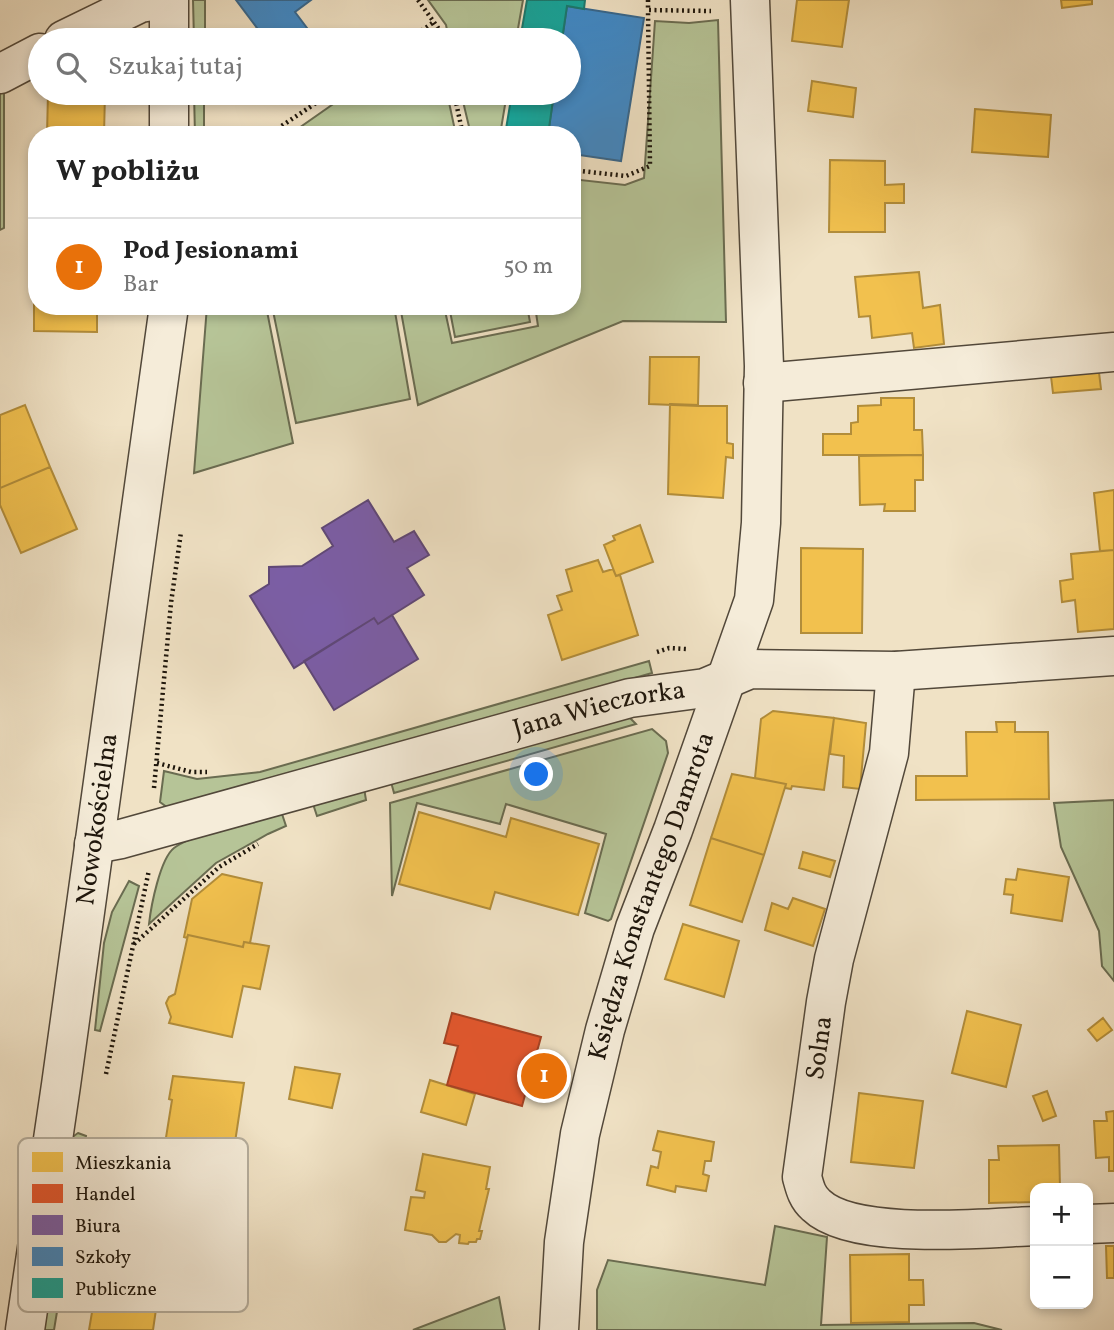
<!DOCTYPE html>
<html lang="pl">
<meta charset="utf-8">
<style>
body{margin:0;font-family:Vollkorn,serif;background:#f6f6f6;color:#222}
.controls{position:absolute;right:21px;bottom:21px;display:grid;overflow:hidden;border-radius:14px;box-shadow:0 4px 10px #0003}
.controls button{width:63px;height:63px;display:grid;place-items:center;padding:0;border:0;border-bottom:2px solid #e0e0e0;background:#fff;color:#222;font:35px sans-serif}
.you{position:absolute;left:537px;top:775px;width:24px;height:24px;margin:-18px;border:5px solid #fff;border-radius:50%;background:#1a73e8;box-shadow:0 0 0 10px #1a73e833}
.badge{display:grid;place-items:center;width:46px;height:46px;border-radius:50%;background:#8f2418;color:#fff;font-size:23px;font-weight:700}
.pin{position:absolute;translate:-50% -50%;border:4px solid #fff;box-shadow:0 2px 7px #0006}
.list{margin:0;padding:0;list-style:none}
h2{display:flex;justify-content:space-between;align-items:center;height:91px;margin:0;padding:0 28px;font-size:30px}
h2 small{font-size:23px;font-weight:400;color:#767676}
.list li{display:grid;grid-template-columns:46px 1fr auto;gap:21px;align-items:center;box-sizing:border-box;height:98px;padding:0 28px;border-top:2px solid #e0e0e0}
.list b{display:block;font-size:26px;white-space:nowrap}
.list p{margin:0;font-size:23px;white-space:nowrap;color:#767676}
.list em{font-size:23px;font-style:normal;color:#767676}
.icon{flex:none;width:38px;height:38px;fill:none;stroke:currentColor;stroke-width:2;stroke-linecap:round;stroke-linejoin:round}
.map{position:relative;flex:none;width:1114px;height:1330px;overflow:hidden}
.search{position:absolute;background:#fff;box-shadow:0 4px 10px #0003;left:28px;top:28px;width:553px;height:77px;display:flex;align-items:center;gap:18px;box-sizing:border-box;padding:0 24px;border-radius:38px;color:#767676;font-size:26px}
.panel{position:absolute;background:#fff;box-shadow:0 4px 10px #0003;left:28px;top:126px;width:553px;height:189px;border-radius:28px}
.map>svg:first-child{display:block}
.green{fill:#b6c497;stroke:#6a6c51;stroke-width:2}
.homes{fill:#f2c14e;stroke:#b28d3a;stroke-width:2}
.shops{fill:#e4572e;stroke:#a84324;stroke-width:2}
.offices{fill:#7b5ea7;stroke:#5f4878;stroke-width:2}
.schools{fill:#3f88c5;stroke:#35668d;stroke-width:2}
.public{fill:#17a398;stroke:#19786e;stroke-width:2}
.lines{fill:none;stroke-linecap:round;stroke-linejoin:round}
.minor-casing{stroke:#52483a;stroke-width:41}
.path{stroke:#1d150b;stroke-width:4.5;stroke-dasharray:2 3.5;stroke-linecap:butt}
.minor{stroke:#f5ecd9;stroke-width:38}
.labels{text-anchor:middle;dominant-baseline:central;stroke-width:7;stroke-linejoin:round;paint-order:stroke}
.street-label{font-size:26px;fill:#1d150b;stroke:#f5ecd9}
.key{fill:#f5ecd9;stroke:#b4ac9b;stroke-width:2}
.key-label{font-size:19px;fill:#1d150b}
</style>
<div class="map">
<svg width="1114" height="1330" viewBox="0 0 1114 1330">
<rect width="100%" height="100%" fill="#f0e2c5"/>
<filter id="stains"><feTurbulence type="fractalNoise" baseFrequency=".00286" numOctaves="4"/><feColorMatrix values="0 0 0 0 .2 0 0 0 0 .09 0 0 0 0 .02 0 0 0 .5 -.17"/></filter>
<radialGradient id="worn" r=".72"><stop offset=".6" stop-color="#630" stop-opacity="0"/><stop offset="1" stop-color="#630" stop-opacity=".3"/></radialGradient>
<path class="green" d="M193,0H205V40H194Z
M428,0H523L516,40H449L446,25Z
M718,20L726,322L623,321L418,405L400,306H444L452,343L538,326L535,306H572V179L625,185L644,178L655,21L689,23Z
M4,87V228L0,230V88Z
M194,93H204V135H195Z
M349,93H447L456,135H289Z
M461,93H507L500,135H471Z
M207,306H266L293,443L194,473Z
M272,306H394L410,399L296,423Z
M449,306H527L530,322L455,337Z
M649,661L652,673L178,808H168L160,802L164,771L197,779L260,772Z
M629,717L636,724L394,793L391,782Z
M652,729L666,741L668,753L611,919L608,921L585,913L606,834L506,804L500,824L417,803L392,896L390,803Z
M364,788L366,800L317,816L313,804Z
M1114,800V981L1102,966L1099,931L1061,847L1054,803Z
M281,811L286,826L268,834L216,863L149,924C151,906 160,859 174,848C190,835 257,818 281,811Z
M129,881L139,886L100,1031L95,1030L104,943L112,912Z
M78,1133L86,1136L54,1330H42L71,1138Z
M775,1226L827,1237L821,1325L974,1323L1002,1330H597V1290L608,1260L765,1285Z
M499,1297L505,1330H413Z"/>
<path class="homes" d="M797,0H849L842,47L792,41Z
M1061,0H1092V4L1062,8Z
M812,81L856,88L853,117L808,111Z
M48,93H105L104,135H47Z
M975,109L1051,115L1048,157L972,152Z
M830,160L885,161V185L904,184V203H885V232H829Z
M34,234H37V306H97V332L34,331Z
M919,272L923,308L940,305L944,344L914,348L912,333L872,338L870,316L859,317L855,277Z
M650,357H699L698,406L649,404Z
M1098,364L1101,389L1053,393L1050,368Z
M881,398H914V430H922L923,455H823V434H851V423L858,422V406L881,405Z
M670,404L727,406V443L733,444V458L726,457L723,498L668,494Z
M25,405L50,467L0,488V415Z
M923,455V480H915V511H884L885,504L860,505L859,456Z
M50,467L77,529L21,553L0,505V488Z
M1114,490V550L1100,551L1094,493Z
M640,525L653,562L616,576L604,545L615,540L613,536Z
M801,548L863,549L862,633H801Z
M1114,550V629L1078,632L1075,600L1062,602L1060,581L1073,579L1071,554Z
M598,560L603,572L613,569L616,576L620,575L638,635L562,660L548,615L562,610L557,596L572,591L566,570Z
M773,711L834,718L824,790L792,786L791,789L785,788L786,784L755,778L761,719Z
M834,718L866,723L860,789L843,787L844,756L830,754Z
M996,722H1015V732H1048L1049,799L916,800V776H967L966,732H997Z
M732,774L786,784L764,855L711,838Z
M419,812L506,837L511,818L599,844L578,915L495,892L490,909L399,884Z
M711,838L764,855L742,922L690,905Z
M803,852L835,861L830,877L799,868Z
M1018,869L1069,877L1062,921L1011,913L1013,895L1004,894L1006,879L1016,880Z
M222,874L262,883L250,943L244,942L243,947L188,935L187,938L184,937L192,899Z
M793,898L825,909L813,946L765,930L772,903L788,909Z
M683,924L739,941L724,997L665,979Z
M188,935L243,947L244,942L269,946L260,989L243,986L232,1037L169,1023L171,1017L166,1003L169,997L175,994Z
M967,1011L1021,1025L1006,1087L952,1073Z
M1103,1018L1112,1030L1097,1041L1088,1030Z
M295,1067L340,1074L332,1108L289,1099Z
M173,1076L244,1083L232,1162L164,1150L172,1100L169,1099Z
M430,1080L475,1094L466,1125L421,1112Z
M1047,1091L1056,1116L1043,1121L1033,1096Z
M859,1093L923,1101L914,1168L851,1162Z
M1114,1111V1171H1109V1157L1096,1158L1094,1121H1107L1106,1112Z
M658,1131L714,1142L711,1161H705L703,1174L709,1176L706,1191L676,1186L675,1192L647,1185L651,1166L658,1168L661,1152L653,1150Z
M1059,1145L1060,1188H1035V1202L989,1203V1160H999L998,1146Z
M423,1154L490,1167L486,1189H489L479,1231H482L480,1239H477L476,1242H469L468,1244L459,1243L460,1235L456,1234L446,1242H439L432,1235L405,1230L411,1197L424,1198L425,1192L416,1190Z
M1106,1246H1114V1278H1107Z
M909,1254V1280H923L924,1305H909V1322L851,1323L850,1255Z
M100,1265L161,1275L153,1330H89Z"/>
<path class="shops" d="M452,1013L541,1037L522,1106L447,1085L458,1046L444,1043Z"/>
<path class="offices" d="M368,500L394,542L414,531L429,555L407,568L424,595L378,624L374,618L294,668L250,596L269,584V567L302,566L333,546L322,528Z
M392,615L418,659L334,710L304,661L374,618L378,624Z"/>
<path class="schools" d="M236,0H311L295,12L316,40H266Z
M567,6L644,18L621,161L572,154V135H548L554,93H569V40H562Z"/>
<path class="public" d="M527,0H585L584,9L567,6L562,40H520Z
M512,93H554L548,135H505Z"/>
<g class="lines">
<g class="minor-casing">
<g id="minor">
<path d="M169,0V40"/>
<path d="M64,40L140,3L158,0"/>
<path d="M0,74L40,53"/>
<path d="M169,93V135"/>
<path d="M763,383L1114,352"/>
<path d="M896,671L889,753L834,959L826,1002L802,1177C805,1188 807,1197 816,1205C853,1241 984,1228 1035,1226"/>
<path id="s1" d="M94,844L121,839L630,698L705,688L750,669L896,671L1114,656"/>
<path d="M1088,1224L1114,1223"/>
<path id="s2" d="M25,1330L61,1085L169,306"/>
<path id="s3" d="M559,1330L564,1242L580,1134L605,1030L635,928L673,830L754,600L761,523L764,366L750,0"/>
</g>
</g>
<path class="path" d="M418,0L441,32L443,40
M648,0V10L711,11
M408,40L434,22
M454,93L463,135
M268,135L331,93
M572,170L626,176L650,166L648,10
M657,652L669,648L686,649
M157,763L191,772H207
M154,788L171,603L181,532
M134,944L219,867L258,844
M106,1074L149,870"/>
<use href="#minor" class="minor"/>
</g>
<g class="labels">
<g class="street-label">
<text stroke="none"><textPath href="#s1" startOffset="523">Jana Wieczorka</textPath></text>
<text stroke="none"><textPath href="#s2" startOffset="516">Nowokościelna</textPath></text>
<text stroke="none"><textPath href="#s3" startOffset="446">Księdza Konstantego Damrota</textPath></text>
<text transform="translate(820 1048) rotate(-82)">Solna</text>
</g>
</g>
<rect x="18" y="1138" width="230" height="174" rx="10" class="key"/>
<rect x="32" y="1152" width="31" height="20" fill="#f2c14e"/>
<rect x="32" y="1184" width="31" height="19" fill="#e4572e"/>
<rect x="32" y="1215" width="31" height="20" fill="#7b5ea7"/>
<rect x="32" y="1247" width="31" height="19" fill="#3f88c5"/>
<rect x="32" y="1278" width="31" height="20" fill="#17a398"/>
<g class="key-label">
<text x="75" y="1169">Mieszkania</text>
<text x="75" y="1200">Handel</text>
<text x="75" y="1232">Biura</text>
<text x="75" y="1263">Szkoły</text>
<text x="75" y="1295">Publiczne</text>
</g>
<rect width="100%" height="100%" filter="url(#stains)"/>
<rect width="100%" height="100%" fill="url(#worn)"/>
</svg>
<div class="controls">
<button>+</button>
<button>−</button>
</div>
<div class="you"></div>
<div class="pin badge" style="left:544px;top:1076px;background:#e8710a">1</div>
<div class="search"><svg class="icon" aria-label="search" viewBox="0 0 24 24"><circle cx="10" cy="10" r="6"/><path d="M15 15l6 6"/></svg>Szukaj tutaj</div>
<section class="panel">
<h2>W pobliżu<small></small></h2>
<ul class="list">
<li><span class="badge" style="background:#e8710a">1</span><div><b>Pod Jesionami</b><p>Bar</p></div><em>50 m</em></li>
</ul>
</section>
</div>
